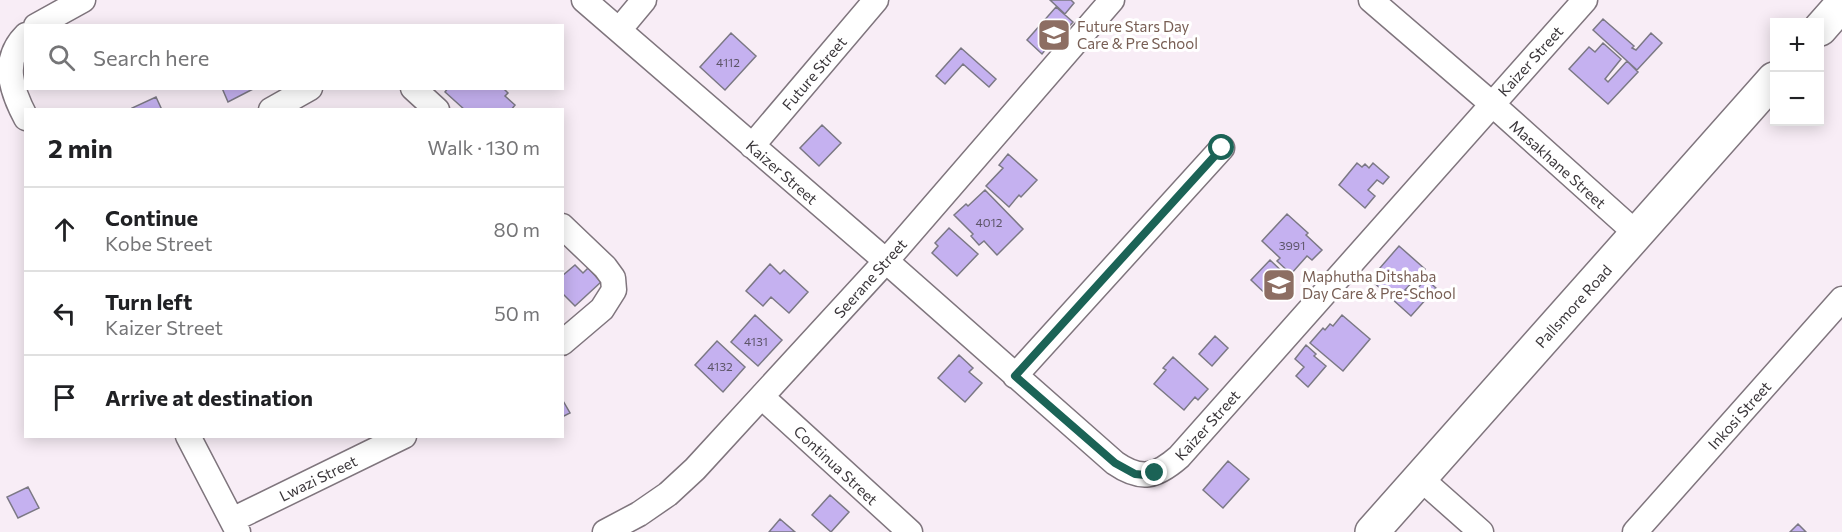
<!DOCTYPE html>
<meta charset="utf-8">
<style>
body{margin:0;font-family:Commissioner,sans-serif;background:#f2f2f2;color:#202124}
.controls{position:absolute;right:18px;top:18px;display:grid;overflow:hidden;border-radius:0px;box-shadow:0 3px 15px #0003}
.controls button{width:54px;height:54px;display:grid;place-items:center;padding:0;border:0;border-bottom:2px solid #e0e0e0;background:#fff;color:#202124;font:30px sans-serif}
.stop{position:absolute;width:18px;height:18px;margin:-14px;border:4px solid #1b6356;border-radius:50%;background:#fff}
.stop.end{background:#1b6356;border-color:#fff;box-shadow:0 2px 6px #0008}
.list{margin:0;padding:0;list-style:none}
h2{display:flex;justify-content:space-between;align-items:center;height:78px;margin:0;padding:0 24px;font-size:26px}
h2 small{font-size:20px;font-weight:400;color:#757577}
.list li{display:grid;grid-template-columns:39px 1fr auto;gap:18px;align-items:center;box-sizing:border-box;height:84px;padding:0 24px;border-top:2px solid #e0e0e0}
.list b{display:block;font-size:22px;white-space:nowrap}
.list p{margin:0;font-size:20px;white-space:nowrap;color:#757577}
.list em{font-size:20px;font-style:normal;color:#757577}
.icon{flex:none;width:33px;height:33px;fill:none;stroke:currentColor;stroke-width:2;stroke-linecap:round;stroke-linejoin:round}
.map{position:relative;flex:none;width:1842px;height:532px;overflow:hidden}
.search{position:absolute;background:#fff;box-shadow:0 3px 15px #0003;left:24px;top:24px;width:540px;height:66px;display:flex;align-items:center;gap:15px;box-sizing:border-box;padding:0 21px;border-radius:0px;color:#757577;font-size:22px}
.panel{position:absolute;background:#fff;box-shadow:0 3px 15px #0003;left:24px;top:108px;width:540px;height:330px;border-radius:0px}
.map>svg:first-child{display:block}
.building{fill:#c5b1f0;stroke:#7b7884;stroke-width:1.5}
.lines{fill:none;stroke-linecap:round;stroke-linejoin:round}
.street-casing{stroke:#7f757d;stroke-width:27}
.secondary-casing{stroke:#7f757d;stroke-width:36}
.street{stroke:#fff;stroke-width:24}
.secondary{stroke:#fff;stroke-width:33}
.route{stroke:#1b6356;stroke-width:8}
.labels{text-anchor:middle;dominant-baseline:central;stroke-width:6;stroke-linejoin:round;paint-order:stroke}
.number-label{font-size:12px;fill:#5d5568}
.education-label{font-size:15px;fill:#785e54;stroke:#fff;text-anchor:start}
.street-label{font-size:15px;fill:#3a363a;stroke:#fff}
</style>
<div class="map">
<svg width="1842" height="532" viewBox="0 0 1842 532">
<rect width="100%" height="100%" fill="#f8edf6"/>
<path class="building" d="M1050,0H1071L1074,3L1065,14Z
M1056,7L1073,22L1053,45L1051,43L1042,54L1027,40Z
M1603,19L1634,46L1632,48L1636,50L1651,33L1662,43L1637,70L1593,30Z
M731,33L756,56L725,90L700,67Z
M1603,43L1621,59L1605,79L1608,82L1627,61L1638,72L1608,104L1569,69L1589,47L1595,52Z
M961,48L996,79L989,87L963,64L945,84L936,76Z
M222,88H255L228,102Z
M448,88H503L508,93L505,96L515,105L511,110H465L445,92Z
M156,97L162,110H133L132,108Z
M822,125L841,143L819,166L800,148Z
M1008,154L1037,180L1021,197L1019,195L1009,207L986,186L1003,168L999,165Z
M1357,163L1362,167L1365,164L1369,168L1373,163L1389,177L1383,184L1377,180L1368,190L1375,196L1365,208L1339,185Z
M985,190L1023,229L997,255L984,241L979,245L971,236L973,234L954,215L966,204L968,206Z
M1287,214L1308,233L1306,235L1322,250L1312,260L1307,256L1291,274L1277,261L1280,258L1262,241Z
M949,228L978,254L957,276L932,253L938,246L935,243Z
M1399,246L1425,269L1405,290L1408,293L1412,287L1416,290L1426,279L1436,288L1411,316L1372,281L1380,271L1379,269Z
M1270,260L1290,279L1271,299L1251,280Z
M770,264L780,274L784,270L808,292L789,313L771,297L763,306L746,291Z
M575,265L583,273L588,268L601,282L575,306L562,293V276Z
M755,315L782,340L758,366L731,342Z
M1342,315L1370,339L1343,371L1310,343L1323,328L1325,330L1330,324L1333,326Z
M1215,336L1228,348L1212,366L1199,354Z
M717,341L745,367L723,392L695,365Z
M1306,345L1316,354L1314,356L1326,366L1308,387L1296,376L1304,367L1295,359Z
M959,355L973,368L969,372L982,383L965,402L938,378Z
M1173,357L1208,389L1198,400L1195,397L1184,410L1154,384L1166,370L1163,368Z
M562,399L570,413L562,417Z
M1228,461L1249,479L1223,508L1203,490Z
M28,487L39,508L18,518L7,497Z
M830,495L849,512L831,532L812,515Z
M780,519L795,532H769Z
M1798,524L1806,532H1790Z"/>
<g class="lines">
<g class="street-casing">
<path id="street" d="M584,0L886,261L1115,463C1141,481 1156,477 1179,457L1585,0
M1371,0L1492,104L1637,234
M36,26L83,0
M619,30L644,0
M26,35C1,60 11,90 26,118
M413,88L437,110
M271,110L310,88
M752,146L876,0
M562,226L605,267L613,278L614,290L602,309L562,343
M1015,376L1222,148
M762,397L910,532
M188,436L238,532
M1420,478L1481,532
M232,520L404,436
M605,532L639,514L668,494L695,469L886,261L1112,0
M1635,532L1842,299"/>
</g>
<g class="secondary-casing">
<path id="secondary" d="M1820,29L1842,4
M1372,532L1774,79"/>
</g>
<use href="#street" class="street"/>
<use href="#secondary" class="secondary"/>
</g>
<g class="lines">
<path class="route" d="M1155,473L1145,475L1135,474L1115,463L1015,376L1222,148"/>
</g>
<defs>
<g id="school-square" transform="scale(1.725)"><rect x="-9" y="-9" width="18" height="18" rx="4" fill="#8d6e63" stroke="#fff"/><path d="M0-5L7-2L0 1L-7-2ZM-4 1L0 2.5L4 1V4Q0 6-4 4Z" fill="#fff"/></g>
</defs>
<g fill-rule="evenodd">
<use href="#school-square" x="1054" y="35"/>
<use href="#school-square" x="1279" y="285"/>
</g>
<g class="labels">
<g class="number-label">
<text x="728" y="62">4112</text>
<text x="989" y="222">4012</text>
<text x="1292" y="245">3991</text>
<text x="756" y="341">4131</text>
<text x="720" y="366">4132</text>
</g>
<g class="education-label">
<text x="1077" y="26">Future Stars Day<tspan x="1077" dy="17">Care &amp; Pre School</tspan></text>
<text x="1302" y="276">Maphutha Ditshaba<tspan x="1302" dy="17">Day Care &amp; Pre-School</tspan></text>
</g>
<g class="street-label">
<text transform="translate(1530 61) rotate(-48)">Kaizer Street</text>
<text transform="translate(814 73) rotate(-50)">Future Street</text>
<text transform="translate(1558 164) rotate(42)">Masakhane Street</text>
<text transform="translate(782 172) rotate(41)">Kaizer Street</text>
<text transform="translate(870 278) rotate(-48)">Seerane Street</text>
<text transform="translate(1573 306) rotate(-48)">Pallsmore Road</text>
<text transform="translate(1739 415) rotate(-48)">Inkosi Street</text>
<text transform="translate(1207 425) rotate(-48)">Kaizer Street</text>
<text transform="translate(836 465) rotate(43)">Continua Street</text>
<text transform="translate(318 478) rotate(-26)">Lwazi Street</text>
</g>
</g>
</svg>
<div class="controls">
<button>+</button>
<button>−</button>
</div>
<div class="stop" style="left:1222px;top:148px"></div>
<div class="stop end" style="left:1155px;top:473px"></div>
<div class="search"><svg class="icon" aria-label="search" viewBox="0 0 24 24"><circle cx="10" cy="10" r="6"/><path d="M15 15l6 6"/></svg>Search here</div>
<section class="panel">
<h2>2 min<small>Walk · 130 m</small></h2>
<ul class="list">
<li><svg class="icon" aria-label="ahead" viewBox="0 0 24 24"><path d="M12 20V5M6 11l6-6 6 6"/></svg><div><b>Continue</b><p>Kobe Street</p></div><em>80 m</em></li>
<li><svg class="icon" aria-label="left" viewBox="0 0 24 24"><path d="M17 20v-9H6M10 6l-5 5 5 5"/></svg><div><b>Turn left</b><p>Kaizer Street</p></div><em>50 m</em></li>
<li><svg class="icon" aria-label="arrive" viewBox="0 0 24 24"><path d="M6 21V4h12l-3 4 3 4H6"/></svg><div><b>Arrive at destination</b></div></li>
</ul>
</section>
</div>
